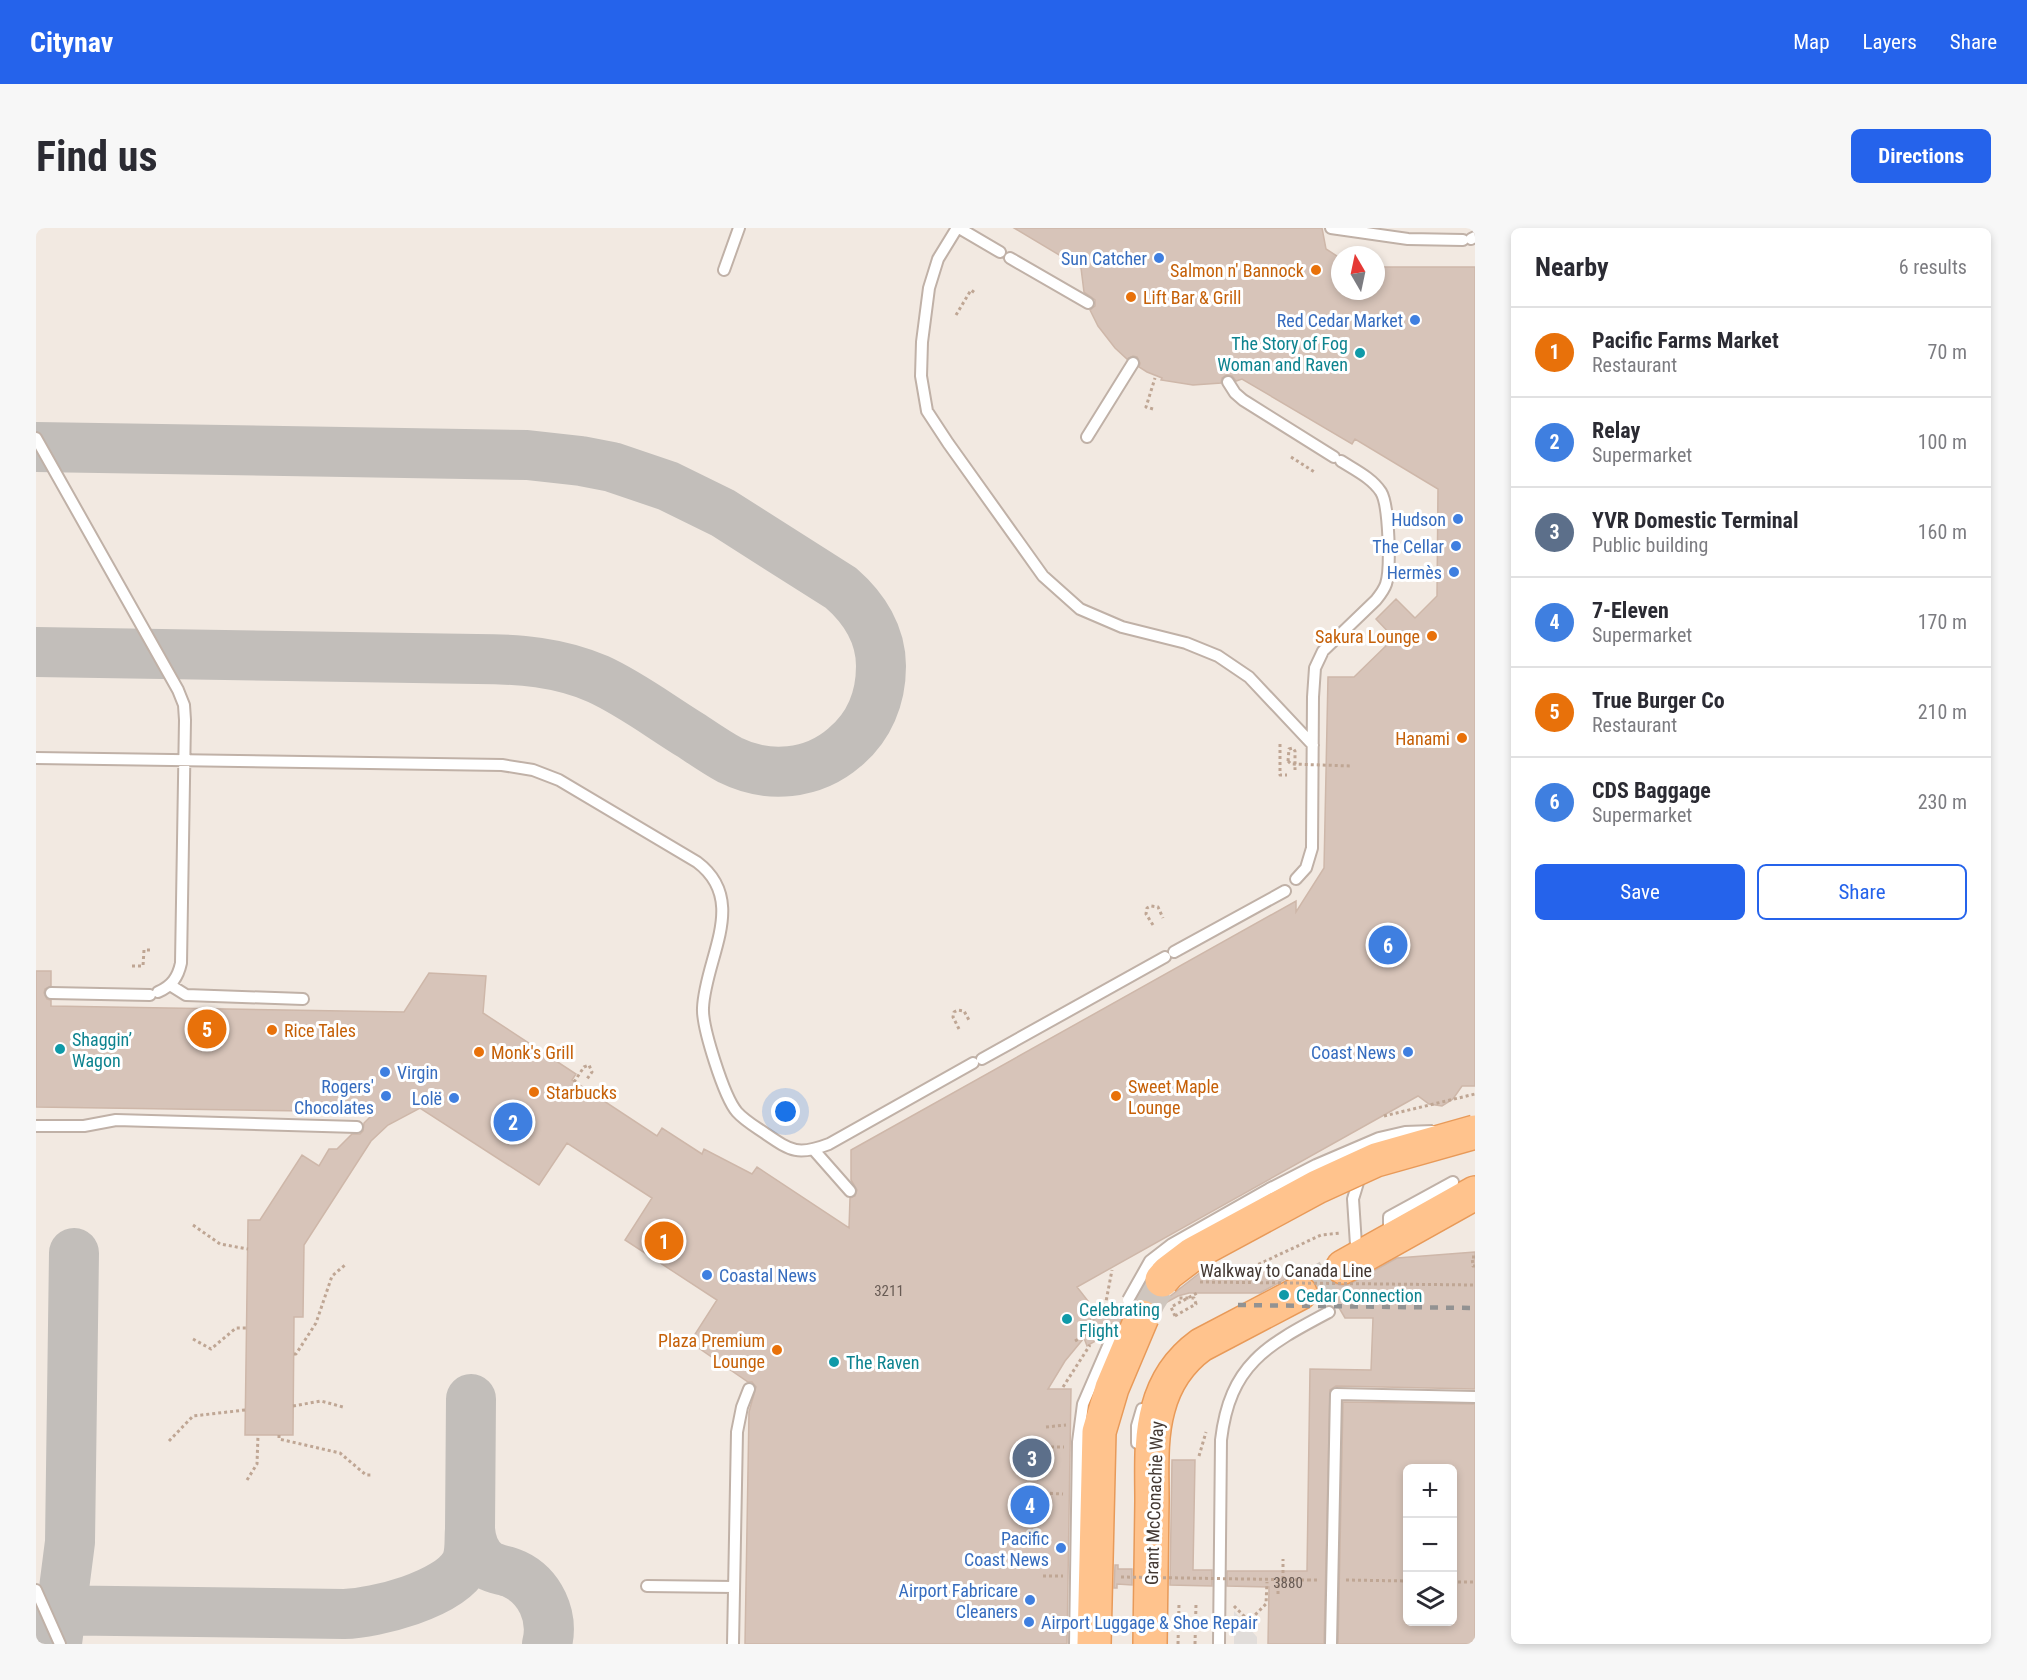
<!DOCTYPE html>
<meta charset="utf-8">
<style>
body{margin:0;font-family:"Roboto Condensed",sans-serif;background:#f7f7f7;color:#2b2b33}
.controls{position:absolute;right:18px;bottom:18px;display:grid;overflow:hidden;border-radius:9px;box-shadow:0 3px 9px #0003}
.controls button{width:54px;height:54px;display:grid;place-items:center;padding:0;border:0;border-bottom:2px solid #e1e1e2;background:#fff;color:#2b2b33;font:30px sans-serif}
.compass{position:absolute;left:1295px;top:18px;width:54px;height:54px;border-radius:50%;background:#fff;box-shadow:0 3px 9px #0003;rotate:351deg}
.you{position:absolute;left:750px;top:884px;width:21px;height:21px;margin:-15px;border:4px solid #fff;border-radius:50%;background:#1a73e8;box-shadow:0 0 0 9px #1a73e833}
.badge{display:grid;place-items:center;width:39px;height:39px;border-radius:50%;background:#2563eb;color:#fff;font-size:20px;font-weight:700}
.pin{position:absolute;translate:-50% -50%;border:3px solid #fff;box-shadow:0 2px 6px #0006}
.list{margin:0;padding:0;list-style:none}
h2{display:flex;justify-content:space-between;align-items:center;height:78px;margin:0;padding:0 24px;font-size:26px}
h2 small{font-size:20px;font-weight:400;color:#7c7c81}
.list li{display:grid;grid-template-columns:39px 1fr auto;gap:18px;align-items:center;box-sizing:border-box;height:90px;padding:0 24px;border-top:2px solid #e1e1e2}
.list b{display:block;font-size:22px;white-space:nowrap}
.list p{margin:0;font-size:20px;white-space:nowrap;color:#7c7c81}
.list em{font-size:20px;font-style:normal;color:#7c7c81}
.actions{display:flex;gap:12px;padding:18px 24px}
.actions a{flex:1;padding:14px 0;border:2px solid #2563eb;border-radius:9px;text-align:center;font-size:21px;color:#2563eb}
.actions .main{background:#2563eb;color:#fff}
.icon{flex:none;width:33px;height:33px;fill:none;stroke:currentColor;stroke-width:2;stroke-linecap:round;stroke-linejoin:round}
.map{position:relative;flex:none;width:1439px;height:1416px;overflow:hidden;border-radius:9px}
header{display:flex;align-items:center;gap:36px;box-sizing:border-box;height:84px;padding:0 30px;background:#2563eb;color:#fff}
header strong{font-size:28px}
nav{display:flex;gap:33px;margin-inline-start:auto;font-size:21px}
.intro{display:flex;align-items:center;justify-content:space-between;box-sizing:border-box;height:144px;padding:0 36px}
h1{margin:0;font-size:42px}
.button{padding:15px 27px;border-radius:9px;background:#2563eb;color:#fff;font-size:21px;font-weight:700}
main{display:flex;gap:36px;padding:0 36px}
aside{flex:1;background:#fff;border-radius:9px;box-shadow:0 3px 9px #0003}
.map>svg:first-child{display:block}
.parking{fill:#e1ddda}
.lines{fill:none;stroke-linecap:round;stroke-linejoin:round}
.taxiway{stroke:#c2beba;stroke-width:50}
.building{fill:#d7c4b9;stroke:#ceb7a9;stroke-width:1.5;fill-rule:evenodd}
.primary-tunnel{stroke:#cfc6be;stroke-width:33;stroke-dasharray:33 16;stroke-linecap:butt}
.service-casing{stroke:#c0b1a7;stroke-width:14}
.primary-casing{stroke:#e89a59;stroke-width:36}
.path{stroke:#bfa694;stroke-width:3;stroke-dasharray:3 3;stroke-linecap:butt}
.service{stroke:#fff;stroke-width:10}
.primary{stroke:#ffc38d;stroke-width:33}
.rail{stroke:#929292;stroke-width:4.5;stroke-dasharray:8 8;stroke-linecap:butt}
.service-bridge-casing{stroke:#c0b1a7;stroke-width:14;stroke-linecap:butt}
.primary-bridge-casing{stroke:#e89a59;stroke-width:36;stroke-linecap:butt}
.path-bridge{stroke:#bfa694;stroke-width:3;stroke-dasharray:3 3;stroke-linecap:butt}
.service-bridge{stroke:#fff;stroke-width:10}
.primary-bridge{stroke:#ffc38d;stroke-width:33}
.shop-dot{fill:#3f7fe0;stroke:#fff;stroke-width:2}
.food-dot{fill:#e8710a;stroke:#fff;stroke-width:2}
.culture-dot{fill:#0f9aa8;stroke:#fff;stroke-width:2}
.labels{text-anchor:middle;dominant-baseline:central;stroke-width:6;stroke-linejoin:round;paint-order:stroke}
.number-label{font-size:15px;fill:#685b54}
.shop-label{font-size:18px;fill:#366cbe;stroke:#fff;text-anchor:end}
.food-label{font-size:18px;fill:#c56008;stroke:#fff;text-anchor:start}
.culture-label{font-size:18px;fill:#0d838f;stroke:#fff;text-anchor:start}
.street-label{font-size:18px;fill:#433832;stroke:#fff}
</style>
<header>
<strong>Citynav</strong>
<nav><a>Map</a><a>Layers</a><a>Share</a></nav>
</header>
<div class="intro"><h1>Find us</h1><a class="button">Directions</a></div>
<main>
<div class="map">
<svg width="1439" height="1416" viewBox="0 0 1439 1416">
<rect width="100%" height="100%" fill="#f2e9e1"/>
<path class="parking" d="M1198,1383L1221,1409V1416H1198Z"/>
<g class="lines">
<path class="taxiway" d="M0,219L491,227L545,233L576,239L632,258L687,285L805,360C828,380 845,407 845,438C845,470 833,499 809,519C777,547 732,551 694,532C681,525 668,516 656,508C625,489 595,466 562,451C523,434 483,431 441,431L0,424
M435,1171L434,1301C435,1315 439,1328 452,1337C460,1342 470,1342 478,1346C504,1358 518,1388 511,1416
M0,1382L308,1386C340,1385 412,1367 429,1337C435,1326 433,1313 434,1301
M21,1415L34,1314L38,1025"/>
</g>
<path class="building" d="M978,0H1286L1290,21L1304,30V63H1340V39H1439V858H1426L1417,871L1406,878L1393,876L1382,868L1041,1059L1052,1073L1055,1093L1086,1076L1091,1079L1083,1096H1074L1068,1108L1051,1118L1048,1110L1029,1133L1012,1161H1035L1031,1416H709L713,1184L720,1159L716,1154H712L654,1114L681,1072L589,1012L616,970L531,915L503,957L384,880L352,897L335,913L268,1017L267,1089H258L257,1207H209L212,992H224L266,927L283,938L293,921H301L316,906H324L327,903L328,895L339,884L0,879V743H15V758L9,761L8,765L11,771L15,772V778L368,784L393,745L450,748L447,785L540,846L536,852L621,908L626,900L666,926L668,921L716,946L721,939L813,1000L814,970L819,968L821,962L815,952V922L1260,673V684L1288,640L1292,449H1318L1358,410L1340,391L1360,371L1379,390L1401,368L1402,261L1319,211L1316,216L1206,151L1200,153L1196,148L1191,147L1186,150L1185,155L1157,157L1125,152L1126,150L1111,144L1103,139L1104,135L1101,129L1097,128L1091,131L1079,120L1062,98L1054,82L1059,78V72L1048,64L1045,40Z
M1439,1024V1161L1300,1158L1294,1162L1288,1416H1232L1233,1359L1191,1358V1343H1271L1274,1141L1335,1142L1337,1090H1309L1295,1066H1283L1280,1056L1274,1050L1265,1046L1255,1048L1224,1065H1153L1142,1068L1122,1079L1113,1072L1101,1071L1104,1066L1111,1062L1114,1067L1122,1070L1133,1069L1165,1044H1290L1297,1055L1307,1058L1316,1055L1361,1030Z
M1307,1174L1439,1176V1416H1302ZM1371,1240H1416V1394H1371Z
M1136,1232H1159L1157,1342H1176V1358L1134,1357Z
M1079,1337H1082V1341H1096V1357L1081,1356V1360H1078Z"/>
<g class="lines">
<path class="primary-tunnel" d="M1264,1065L1307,1039
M1106,1089L1113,1073L1126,1052"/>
<g class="service-casing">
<path id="service" d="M921,0L902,31L893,60L886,114L885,148L891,183L912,215L1007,348L1044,381L1086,399L1150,415L1182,428L1213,449L1277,517
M923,0L964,24
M1295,0L1372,11L1427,12
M1435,11L1439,9
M974,30L1052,75
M688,42L703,0
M1192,154L1199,165L1207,172L1298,229
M1051,209L1097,135
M0,210L142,462L148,477L149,492L145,735C142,749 136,758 122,764
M0,530L466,537L497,542L523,552L661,634C713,673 669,730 667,780C666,799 688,869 701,884C709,893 720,899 730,906C755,923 762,928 793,916L937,835
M1260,651L1270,640L1276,620L1277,469L1279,440L1287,423L1340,372C1344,367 1348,362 1350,356C1355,341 1353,277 1345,264C1336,250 1319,242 1305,233
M1138,724L1249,663
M134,757L150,767L267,771
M15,765L114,767
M946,831L1129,729
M0,898H48L80,892L321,899
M777,921L814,963
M1353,1007V989L1417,954
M1317,1027L1320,1017L1317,971L1324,948
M1101,1215V1198L1106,1181
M611,1358L698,1359
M0,1362L24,1416
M697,1416L701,1204L706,1179L713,1161
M1183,1416L1185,1212C1194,1136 1231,1117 1293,1084
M1295,1416L1300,1166L1439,1169"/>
</g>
<g class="primary-casing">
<path id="primary" d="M1307,1039L1439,965
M1114,1416C1115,1368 1115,1320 1116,1273C1116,1242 1114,1210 1122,1181C1129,1154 1143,1133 1165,1117L1264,1065"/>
</g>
<path class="path" d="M920,87L935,62L939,65
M1117,181L1110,179L1119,150
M1255,229L1280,245
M1244,516V547H1251
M1252,533L1253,521L1257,520L1259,523V542
M1117,697L1110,686L1111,680L1115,678L1122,679L1127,690
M96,738H107L108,722H114
M923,801L917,789L918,784L922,782L928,783L934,794
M538,854L548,839L553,837L556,844L551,851
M1348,888L1439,866
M157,997L184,1016L212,1021
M1439,1029H1436L1437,1038H1439
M1206,1044L1285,1007L1305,1005
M1291,1070L1304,1064
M1068,1084L1076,1042
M1139,1088L1135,1079L1163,1064
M157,1111L175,1121L200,1100H211
M258,1126H260L280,1095L296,1048L309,1037
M1027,1159L1054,1117
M257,1178L285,1173L307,1179
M1010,1199L1030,1197
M243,1207V1211L304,1225L330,1247H336
M133,1213L157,1188L209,1182
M1009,1219H1028
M1163,1228L1170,1204
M211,1252L221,1236L222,1207
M1008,1265L1027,1266
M1007,1348H1027
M1242,1351V1367
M1247,1351V1331
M1272,1352H1283
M1310,1352L1372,1353
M1416,1354H1439
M1198,1378L1213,1393L1230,1376L1231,1354
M1142,1416L1143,1376
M1159,1416L1160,1376"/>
<use href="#service" class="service"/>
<use href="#primary" class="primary"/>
<path class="rail" d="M1202,1077L1439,1080"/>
<g class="service-bridge-casing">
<path id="service-bridge" d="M1092,1072L1114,1033L1136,1016L1233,961L1280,937L1343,910L1369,904L1397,903
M1039,1416L1042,1214L1047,1176L1079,1102"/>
</g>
<g class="primary-bridge-casing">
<path id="primary-bridge" d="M1126,1052L1132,1045L1157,1026L1281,959L1340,932L1439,904
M1058,1416L1063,1204L1076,1160L1106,1089"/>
</g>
<path class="path-bridge" d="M1252,533L1255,536L1316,538
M1164,1054L1439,1057
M1139,1088L1160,1076L1158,1070H1143
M1039,1113L1064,1099
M1085,1349L1272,1352"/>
<use href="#service-bridge" class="service-bridge"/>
<use href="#primary-bridge" class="primary-bridge"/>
</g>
<g class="shop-dot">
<circle cx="1123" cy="30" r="6"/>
<circle cx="1379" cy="92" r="6"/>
<circle cx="1422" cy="291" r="6"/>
<circle cx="1420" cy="318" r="6"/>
<circle cx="1418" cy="344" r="6"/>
<circle cx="1372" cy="824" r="6"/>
<circle cx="349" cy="844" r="6"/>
<circle cx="350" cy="868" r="6"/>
<circle cx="418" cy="870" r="6"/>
<circle cx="671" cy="1047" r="6"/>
<circle cx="1025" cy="1320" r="6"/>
<circle cx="994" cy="1372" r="6"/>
<circle cx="993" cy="1394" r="6"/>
</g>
<g class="food-dot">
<circle cx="1280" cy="42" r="6"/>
<circle cx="1095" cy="69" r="6"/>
<circle cx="1396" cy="408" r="6"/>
<circle cx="1426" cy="510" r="6"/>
<circle cx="236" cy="802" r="6"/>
<circle cx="443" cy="824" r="6"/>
<circle cx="498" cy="864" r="6"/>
<circle cx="1080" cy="868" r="6"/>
<circle cx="741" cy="1122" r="6"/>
</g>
<g class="culture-dot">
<circle cx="1324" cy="125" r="6"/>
<circle cx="24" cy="821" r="6"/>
<circle cx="1248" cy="1067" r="6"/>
<circle cx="1031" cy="1091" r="6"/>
<circle cx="798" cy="1134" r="6"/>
</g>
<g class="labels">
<g class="number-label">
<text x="853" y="1063">3211</text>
<text x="1252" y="1355">3880</text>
</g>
<g class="shop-label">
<text x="1111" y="30">Sun Catcher</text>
<text x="1367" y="92">Red Cedar Market</text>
<text x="1410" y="291">Hudson</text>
<text x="1408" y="318">The Cellar</text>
<text x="1406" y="344">Hermès</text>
<text x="1360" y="824">Coast News</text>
<text x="361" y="844" text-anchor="start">Virgin</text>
<text x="338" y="858">Rogers'<tspan x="338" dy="21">Chocolates</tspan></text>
<text x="406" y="870">Lolë</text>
<text x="683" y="1047" text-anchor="start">Coastal News</text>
<text x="1013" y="1310">Pacific<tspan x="1013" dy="21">Coast News</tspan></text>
<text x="982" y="1362">Airport Fabricare<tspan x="982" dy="21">Cleaners</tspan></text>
<text x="1005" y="1394" text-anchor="start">Airport Luggage &amp; Shoe Repair</text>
</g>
<g class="food-label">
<text x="1268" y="42" text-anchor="end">Salmon n' Bannock</text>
<text x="1107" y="69">Lift Bar &amp; Grill</text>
<text x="1384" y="408" text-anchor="end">Sakura Lounge</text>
<text x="1414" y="510" text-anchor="end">Hanami</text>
<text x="248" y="802">Rice Tales</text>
<text x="455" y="824">Monk's Grill</text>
<text x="1092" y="858">Sweet Maple<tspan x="1092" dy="21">Lounge</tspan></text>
<text x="510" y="864">Starbucks</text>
<text x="729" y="1112" text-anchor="end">Plaza Premium<tspan x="729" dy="21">Lounge</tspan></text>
</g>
<g class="culture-label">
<text x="1312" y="115" text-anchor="end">The Story of Fog<tspan x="1312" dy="21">Woman and Raven</tspan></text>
<text x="36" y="811">Shaggin’<tspan x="36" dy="21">Wagon</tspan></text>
<text x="1260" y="1067">Cedar Connection</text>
<text x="1043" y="1081">Celebrating<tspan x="1043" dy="21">Flight</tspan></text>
<text x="810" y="1134">The Raven</text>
</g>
<g class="street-label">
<text x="1250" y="1042">Walkway to Canada Line</text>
<text transform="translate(1118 1275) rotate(-88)">Grant McConachie Way</text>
</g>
</g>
</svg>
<div class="controls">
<button>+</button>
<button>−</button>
<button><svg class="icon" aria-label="layers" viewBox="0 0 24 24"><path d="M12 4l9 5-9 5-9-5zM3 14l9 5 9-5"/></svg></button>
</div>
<svg class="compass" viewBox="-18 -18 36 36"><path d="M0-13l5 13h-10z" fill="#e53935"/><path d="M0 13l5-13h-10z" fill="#7c7c81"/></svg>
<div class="you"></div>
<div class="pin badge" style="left:628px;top:1013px;background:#e8710a">1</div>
<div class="pin badge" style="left:477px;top:894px;background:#3f7fe0">2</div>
<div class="pin badge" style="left:996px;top:1230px;background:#5c6f8a">3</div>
<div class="pin badge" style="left:994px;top:1277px;background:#3f7fe0">4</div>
<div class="pin badge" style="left:171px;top:801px;background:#e8710a">5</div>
<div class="pin badge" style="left:1352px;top:717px;background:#3f7fe0">6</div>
</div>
<aside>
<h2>Nearby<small>6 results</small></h2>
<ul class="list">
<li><span class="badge" style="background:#e8710a">1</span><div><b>Pacific Farms Market</b><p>Restaurant</p></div><em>70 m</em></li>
<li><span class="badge" style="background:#3f7fe0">2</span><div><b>Relay</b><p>Supermarket</p></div><em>100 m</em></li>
<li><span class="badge" style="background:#5c6f8a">3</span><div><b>YVR Domestic Terminal</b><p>Public building</p></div><em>160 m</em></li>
<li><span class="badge" style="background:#3f7fe0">4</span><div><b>7-Eleven</b><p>Supermarket</p></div><em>170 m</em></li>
<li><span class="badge" style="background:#e8710a">5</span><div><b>True Burger Co</b><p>Restaurant</p></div><em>210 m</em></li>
<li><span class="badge" style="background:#3f7fe0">6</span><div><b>CDS Baggage</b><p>Supermarket</p></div><em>230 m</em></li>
</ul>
<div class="actions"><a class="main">Save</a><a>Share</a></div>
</aside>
</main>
